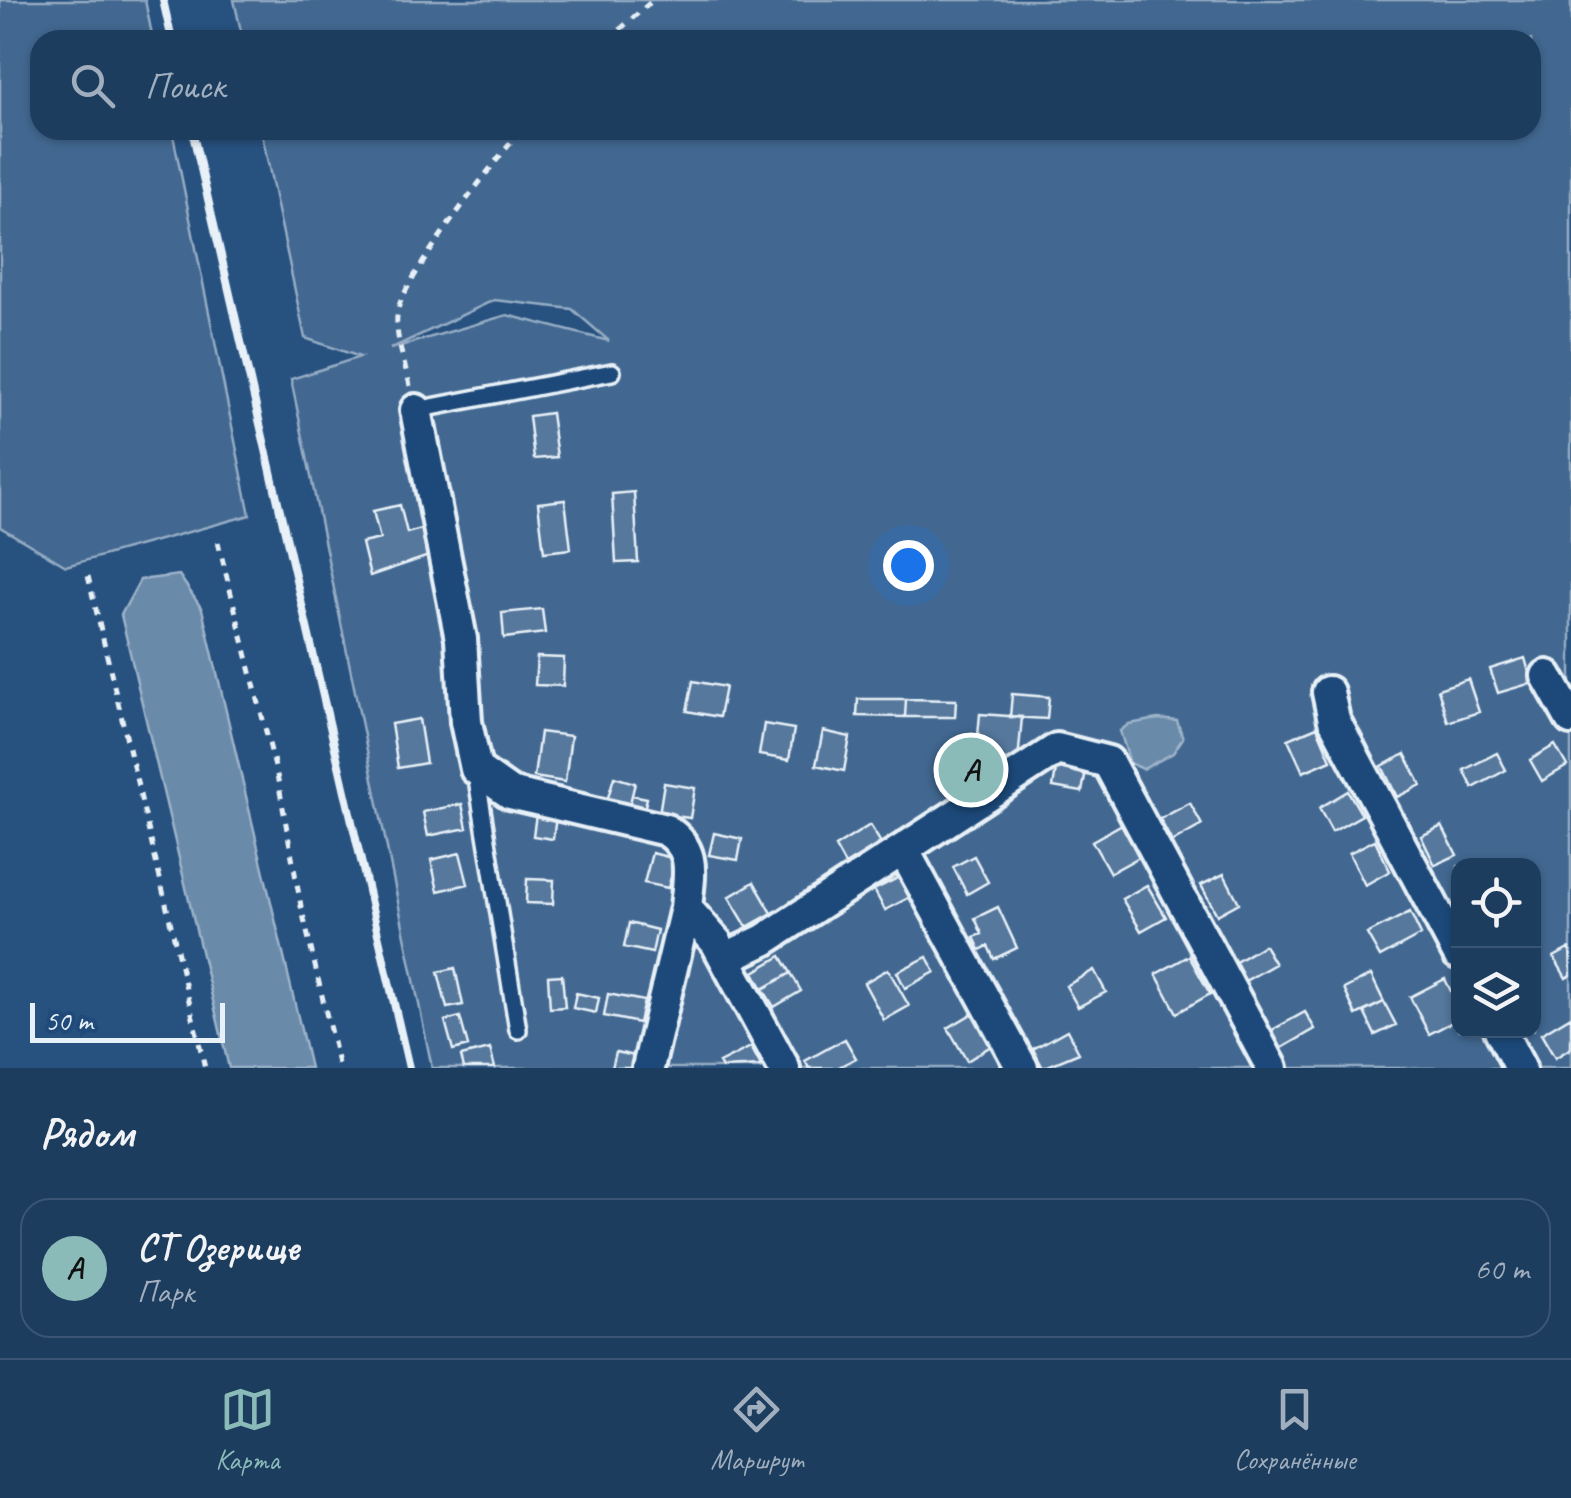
<!DOCTYPE html>
<html lang="ru">
<meta charset="utf-8">
<style>
body{margin:0;font-family:Caveat,sans-serif;background:#254465;color:#f1f3f6}
.controls{position:absolute;right:30px;bottom:30px;display:grid;overflow:hidden;border-radius:20px;box-shadow:0 2px 8px #0004}
.controls button{width:90px;height:90px;display:grid;place-items:center;padding:0;border:0;border-bottom:2px solid #3b5674;background:#1d3d5f;color:#f1f3f6;font:50px sans-serif}
.scale{position:absolute;left:30px;bottom:25px;width:195px;box-sizing:border-box;padding-left:10px;border:5px solid #e8f1f8;border-top:0;font-size:28px;line-height:35px;white-space:nowrap;color:#e8f1f8;-webkit-text-stroke:8px #1f4a7a;paint-order:stroke}
.you{position:absolute;left:908px;top:565px;width:35px;height:35px;margin:-25px;border:8px solid #fff;border-radius:50%;background:#1a73e8;box-shadow:0 0 0 15px #1a73e833}
.badge{display:grid;place-items:center;width:65px;height:65px;border-radius:50%;background:#8bbbb9;color:#111;font-size:32px;font-weight:700}
.pin{position:absolute;translate:-50% -50%;border:5px solid #fff;box-shadow:0 2px 10px #0006}
.list{margin:0;padding:0;list-style:none}
h2{display:flex;justify-content:space-between;align-items:center;height:130px;margin:0;padding:0 40px;font-size:42px}
h2 small{font-size:32px;font-weight:400;color:#a0aebd}
.list li{display:grid;grid-template-columns:65px 1fr auto;gap:30px;align-items:center;box-sizing:border-box;height:140px;margin:0 20px 20px;padding:0 20px;border:2px solid #3b5674;border-radius:30px}
.list b{display:block;font-size:38px;white-space:nowrap}
.list p{margin:0;font-size:32px;white-space:nowrap;color:#a0aebd}
.list em{font-size:32px;font-style:normal;color:#a0aebd}
.icon{flex:none;width:55px;height:55px;fill:none;stroke:currentColor;stroke-width:2;stroke-linecap:round;stroke-linejoin:round}
.map{position:relative;flex:none;width:1571px;height:1068px;overflow:hidden}
.search{position:absolute;background:#1d3d5f;box-shadow:0 2px 8px #0004;left:30px;right:30px;top:30px;height:110px;display:flex;align-items:center;gap:25px;box-sizing:border-box;padding:0 35px;border-radius:30px;color:#a0aebd;font-size:38px}
.sheet{height:290px;background:#1d3d5f}
nav{display:flex;justify-content:space-around;align-items:center;box-sizing:border-box;height:140px;border-top:2px solid #3b5674;background:#1d3d5f;font-size:28px;color:#a0aebd}
nav a{display:grid;justify-items:center;gap:5px}
nav .on{color:#8bbbb9}
.map>svg:first-child{display:block}
.green{fill:#436891;stroke:#96acc4;stroke-width:2.5;fill-rule:evenodd}
.water{fill:#6b8aaa;stroke:#9db3c9;stroke-width:2.5}
.building{fill:#57789d;stroke:#e8f1f8;stroke-width:2.5}
.lines{fill:none;stroke-linecap:round;stroke-linejoin:round}
.lane-casing{stroke:#e8f1f8;stroke-width:22}
.street-casing{stroke:#e8f1f8;stroke-width:38}
.path{stroke:#e8f1f8;stroke-width:5;stroke-dasharray:8 8;stroke-linecap:butt}
.lane{stroke:#1f4a7a;stroke-width:15}
.street{stroke:#1f4a7a;stroke-width:30}
.rail{stroke:#e8f1f8;stroke-width:8}
</style>
<div class="map">
<svg width="1571" height="1068" viewBox="0 0 1571 1068">
<rect width="100%" height="100%" fill="#27517f"/>
<filter id="ink" filterUnits="userSpaceOnUse"><feTurbulence type="fractalNoise" baseFrequency=".01" numOctaves="2"/><feDisplacementMap in="SourceGraphic" scale="20" xChannelSelector="R" yChannelSelector="G"/><feConvolveMatrix kernelMatrix="1 2 1 2 8 2 1 2 1" color-interpolation-filters="sRGB"/></filter>
<g filter="url(#ink)">
<path class="green" d="M0,0H145L153,40H40V130H172L250,515L66,566L0,527Z
M234,0H1571V1068H432L291,379L360,357L305,338L261,130H1531V40H243ZM494,300L572,309L609,341L507,315L390,349ZM1458,866H1534V1030H1458Z"/>
<path class="water" d="M179,575L202,609L310,1068H229L121,615L140,580Z
M1158,719L1177,721L1183,738L1173,753L1143,769L1130,763L1120,731L1129,724Z"/>
<path class="building" d="M551,413L557,457L534,459L529,416Z
M634,492L638,562L616,563L612,494Z
M565,500L571,549L544,552L538,503Z
M400,505L407,533L425,528L432,555L370,576L362,543L380,539L373,511Z
M542,609L545,633L504,638L502,613Z
M537,657L564,658L563,686L535,685Z
M1525,658L1532,683L1498,693L1490,669Z
M1468,679L1479,712L1448,722L1438,689Z
M693,681L725,687L719,717L687,711Z
M1012,694L1049,697L1047,719L1010,717Z
M858,699H906L905,717L857,716Z
M906,699L956,700L955,717H905Z
M980,714L1022,717L1018,761L976,757Z
M419,719L426,763L398,768L391,724Z
M764,724L794,729L789,760L759,755Z
M1317,727L1331,760L1303,772L1288,739Z
M823,731L850,737L844,771L816,765Z
M540,732L571,736L565,782L534,777Z
M1555,745L1567,766L1542,781L1530,760Z
M1497,753L1506,770L1473,788L1464,770Z
M1405,754L1421,785L1397,797L1382,766Z
M976,757L1006,760L1004,781L974,779Z
M1058,759L1087,765L1082,792L1053,787Z
M614,777L635,783L629,807L607,801Z
M664,783L695,788L690,818L659,814Z
M1348,791L1362,815L1332,832L1319,808Z
M632,795L647,798L644,810L629,807Z
M1190,803L1202,825L1172,842L1160,819Z
M462,804L467,828L428,836L423,812Z
M536,814L556,817L553,839L533,836Z
M1124,823L1141,856L1110,873L1092,841Z
M870,825L881,843L845,865L835,847Z
M1442,826L1457,855L1435,865L1421,836Z
M714,833L742,839L738,860L709,855Z
M1375,840L1390,871L1365,885L1349,853Z
M460,853L468,884L438,891L431,860Z
M652,853L676,859L668,888L644,883Z
M974,856L988,882L967,894L953,867Z
M1224,874L1239,903L1217,915L1201,885Z
M904,875L914,895L885,910L874,890Z
M527,879L554,880L553,904L526,903Z
M754,882L772,913L747,927L729,897Z
M1147,885L1166,917L1141,931L1122,899Z
M998,907L1017,948L994,959L988,946L980,950L974,937L982,934L975,918Z
M1410,912L1421,935L1380,957L1367,934Z
M629,923L657,930L652,953L624,947Z
M1264,945L1275,964L1245,981L1234,963Z
M1570,948L1571,975L1566,978L1554,957Z
M781,956L791,973L763,989L754,972Z
M1189,956L1210,994L1177,1013L1156,974Z
M927,957L935,972L905,988L897,972Z
M455,968L463,1005L447,1008L438,972Z
M888,969L909,1006L884,1020L864,983Z
M1094,970L1106,992L1078,1007L1066,986Z
M791,973L801,991L774,1007L763,989Z
M562,975L565,1007L550,1008L548,976Z
M1371,975L1384,1002L1356,1015L1344,989Z
M1445,979L1458,1006V1019L1429,1034L1410,997Z
M576,993L599,998L596,1013L573,1008Z
M608,994L644,1001L639,1023L604,1016Z
M1384,1002L1396,1025L1375,1035L1364,1012Z
M975,1012L994,1044L967,1061L948,1028Z
M1305,1012L1315,1029L1277,1051L1267,1033Z
M1571,1016V1048L1555,1058L1541,1034Z
M460,1017L468,1046L453,1050L445,1021Z
M1067,1030L1079,1053L1043,1068L1033,1049Z
M845,1039L856,1058L837,1068H809L805,1061Z
M751,1047L761,1066L722,1068L719,1063Z
M490,1049L495,1068H464L461,1056Z
M616,1052L635,1056L632,1068H612Z"/>
<g class="lines">
<g class="lane-casing">
<path id="lane" d="M416,410L612,372
M476,773L518,1030"/>
</g>
<g class="street-casing">
<path id="street" d="M416,410L461,639L466,722L476,769L510,793L666,830C697,850 689,874 686,908L716,942L784,1068
M1547,676L1571,719
M1328,692L1334,720L1458,953
M904,851L1022,1068
M726,958L764,940L1057,749L1108,762L1272,1068
M1500,1030L1520,1068
M648,1068L686,908"/>
</g>
<path class="path" d="M608,40L653,0
M410,386C405,363 393,333 398,309C405,279 497,156 522,130
M218,542L277,775L301,906L339,1068
M88,576L205,1068"/>
<use href="#lane" class="lane"/>
<use href="#street" class="street"/>
<path class="rail" d="M163,0L172,40
M192,130L409,1068"/>
</g>
</g>
</svg>
<div class="controls">
<button><svg class="icon" aria-label="locate" viewBox="0 0 24 24"><circle cx="12" cy="12" r="6"/><path d="M12 2v4M12 18v4M2 12h4M18 12h4"/></svg></button>
<button><svg class="icon" aria-label="layers" viewBox="0 0 24 24"><path d="M12 4l9 5-9 5-9-5zM3 14l9 5 9-5"/></svg></button>
</div>
<div class="scale">50 m</div>
<div class="you"></div>
<div class="pin badge" style="left:971px;top:770px">A</div>
<div class="search"><svg class="icon" aria-label="search" viewBox="0 0 24 24"><circle cx="10" cy="10" r="6"/><path d="M15 15l6 6"/></svg>Поиск</div>
</div>
<section class="sheet">
<h2>Рядом<small></small></h2>
<ul class="list">
<li><span class="badge">A</span><div><b>СТ Озерище</b><p>Парк</p></div><em>60 m</em></li>
</ul>
</section>
<nav>
<a class="on"><svg class="icon" aria-label="map" viewBox="0 0 24 24"><path d="M3 6l6-2 6 2 6-2v14l-6 2-6-2-6 2zM9 4v14M15 6v14"/></svg>Карта</a>
<a><svg class="icon" aria-label="directions" viewBox="0 0 24 24"><path d="M12 3l9 9-9 9-9-9zM9 14v-3h6M13 9l2 2-2 2"/></svg>Маршрут</a>
<a><svg class="icon" aria-label="saved" viewBox="0 0 24 24"><path d="M7 4h10v16l-5-4-5 4z"/></svg>Сохранённые</a>
</nav>
